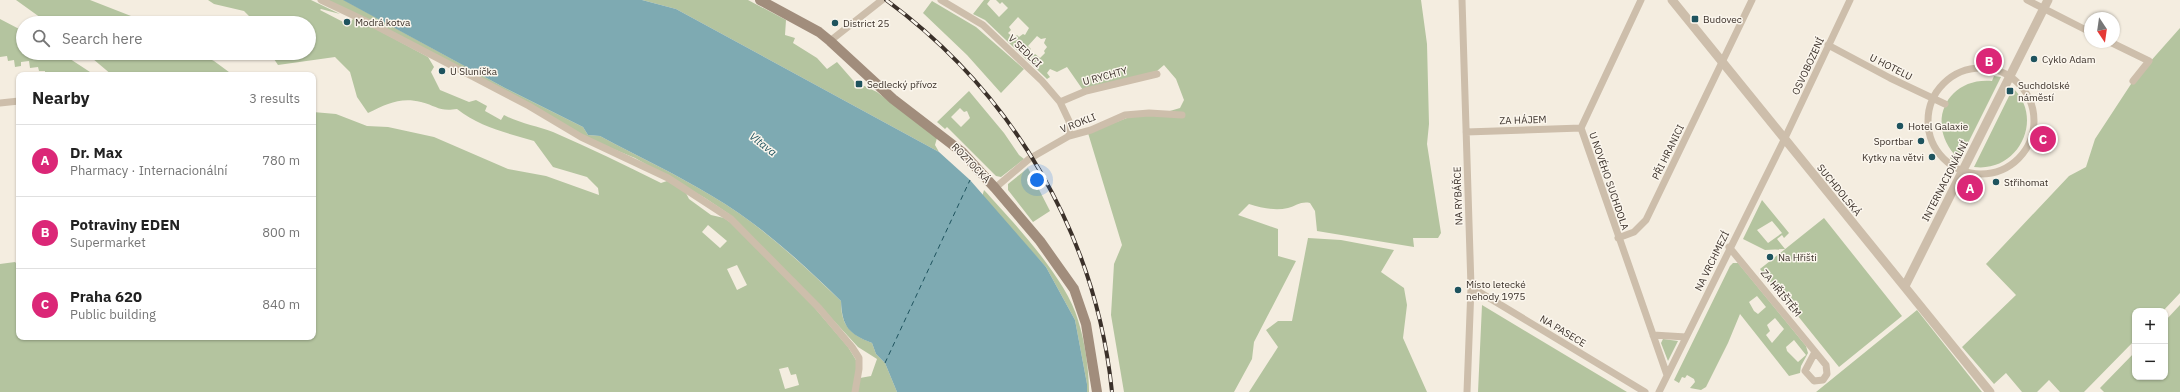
<!DOCTYPE html>
<meta charset="utf-8">
<style>
body{margin:0;font-family:"IBM Plex Sans",sans-serif;background:#f6f6f6;color:#222}
.controls{position:absolute;right:12px;bottom:12px;display:grid;overflow:hidden;border-radius:8px;box-shadow:0 1px 3px #0004}
.controls button{width:36px;height:36px;display:grid;place-items:center;padding:0;border:0;border-bottom:1px solid #e0e0e0;background:#fff;color:#222;font:20px sans-serif}
.compass{position:absolute;left:2084px;top:12px;width:36px;height:36px;border-radius:50%;background:#fff;box-shadow:0 1px 3px #0004;rotate:167deg}
.you{position:absolute;left:1037px;top:180px;width:14px;height:14px;margin:-10px;border:3px solid #fff;border-radius:50%;background:#1a73e8;box-shadow:0 0 0 6px #1a73e833}
.badge{display:grid;place-items:center;width:26px;height:26px;border-radius:50%;background:#db2777;color:#fff;font-size:13px;font-weight:700}
.pin{position:absolute;translate:-50% -50%;border:2px solid #fff;box-shadow:0 1px 4px #0006}
.list{margin:0;padding:0;list-style:none}
h2{display:flex;justify-content:space-between;align-items:center;height:52px;margin:0;padding:0 16px;font-size:17px}
h2 small{font-size:13px;font-weight:400;color:#767676}
.list li{display:grid;grid-template-columns:26px 1fr auto;gap:12px;align-items:center;box-sizing:border-box;height:72px;padding:0 16px;border-top:1px solid #e0e0e0}
.list b{display:block;font-size:15px;white-space:nowrap}
.list p{margin:0;font-size:13px;white-space:nowrap;color:#767676}
.list em{font-size:13px;font-style:normal;color:#767676}
.icon{flex:none;width:22px;height:22px;fill:none;stroke:currentColor;stroke-width:2;stroke-linecap:round;stroke-linejoin:round}
.map{position:relative;flex:none;width:2180px;height:392px;overflow:hidden}
.search{position:absolute;background:#fff;box-shadow:0 1px 3px #0004;left:16px;top:16px;width:300px;height:44px;display:flex;align-items:center;gap:10px;box-sizing:border-box;padding:0 14px;border-radius:22px;color:#767676;font-size:15px}
.panel{position:absolute;background:#fff;box-shadow:0 1px 3px #0004;left:16px;top:72px;width:300px;height:268px;border-radius:8px}
.map>svg:first-child{display:block}
.green{fill:#b4c49f;fill-rule:evenodd}
.water{fill:#7eaab2}
.lines{fill:none;stroke-linecap:round;stroke-linejoin:round}
.ferry{stroke:#1e535e;stroke-width:1;stroke-dasharray:5 4;stroke-linecap:butt}
.minor{stroke:#cdbeab;stroke-width:7}
.tertiary{stroke:#cdbeab;stroke-width:9}
.secondary{stroke:#a18d7c;stroke-width:10}
.rail-casing{stroke:#3b312a;stroke-width:4}
.rail{stroke:#fbf6ed;stroke-width:2.5;stroke-dasharray:8;stroke-linecap:butt}
.poi-dot{fill:#1e535e;stroke:#fbf6ed;stroke-width:1.5}
.labels{text-anchor:middle;dominant-baseline:central;stroke-width:3;stroke-linejoin:round;paint-order:stroke}
.poi-label{font-size:10px;fill:#3b312a;stroke:#fbf6ed;text-anchor:start}
.street-label{font-size:10px;fill:#3b312a;stroke:#fbf6ed}
.water-label{font-size:11px;font-style:italic;fill:#1e535e;stroke:#fbf6ed}
</style>
<div class="map">
<svg width="2180" height="392" viewBox="0 0 2180 392">
<rect width="100%" height="100%" fill="#f4ede0"/>
<path class="green" d="M16,0H90L131,16L141,23H48Z
M208,0H311L340,14L321,9L320,10L349,25L354,17L428,57L434,67L431,72L440,90L469,102L476,100L487,106L485,111L501,120L504,115C519,123 537,126 553,132C590,148 625,165 661,183L667,181L685,191L689,199L711,215L724,218L734,225L796,286L848,347L856,360L857,367L853,392H0V264L15,262L19,266V337H313V112L336,114L367,126L388,127L434,137L508,169L546,176L599,195L598,188L587,177L553,167L534,141C507,133 480,127 457,109C439,112 437,106 421,102C400,97 387,104 368,113L357,97L350,72L335,57L278,65L270,53H309V23H256L244,11L214,4ZM708,225L727,241L720,248L702,232ZM737,265L747,285L737,290L727,269ZM788,367L791,375L796,374L799,385L785,389L779,369Z
M324,0H344L505,88L583,127L588,135L600,136C637,156 676,174 712,196C760,224 801,263 841,301C841,326 850,334 872,343L876,354L885,363L897,392H857L860,378L871,376L877,359L858,347L823,309L729,214L705,198L635,158L584,137Z
M642,0H748L786,20L785,35L795,38L793,43L817,58L827,69L837,62L858,86L860,84L877,92L937,138L935,145L939,152L676,9Z
M984,0H990L987,4L999,17L1008,8L1002,2L1000,4L996,0H1421L1427,44L1429,124L1427,144L1441,233L1438,238H1413L1414,247L1317,231L1315,211L1310,203C1301,201 1296,206 1288,208C1275,211 1262,208 1249,204L1238,215L1278,229V256L1296,261L1254,342L1252,359L1234,392H1124L1111,315L1114,264L1122,245L1088,133L1132,116H1153L1180,108L1184,100L1176,79L1164,65L1157,71L1083,90L1067,67L1057,72L1050,69L1047,73L1050,77L1047,79L985,20L973,14ZM1018,17L1029,28L1025,35L1023,34L1019,37L1017,35L1014,38L1008,33L1011,30L1009,27ZM1037,36L1041,39L1046,38L1044,43L1047,47L1044,51L1045,53L1040,58L1035,54L1033,56L1029,52L1031,49L1028,46Z
M932,1L976,27L1024,69L1001,93L967,55L923,13Z
M0,19L23,31V53H61L90,72L88,75H45V71H39L38,67L30,68L29,61L21,62V66L15,67L14,60L8,61L7,56L0,57Z
M2180,28V293L2163,311H2135V340L2084,392H2060L2049,380L2037,392H2022L2006,373L1994,384L1962,347L2016,295L1986,264L2069,176L2086,167L2095,139L2133,81Z
M86,53H198L214,61L233,75H112Z
M1994,76L2001,77L1958,163L1950,158L1954,154C1926,121 1948,77 1992,81Z
M2013,88C2045,119 2018,173 1974,167Z
M969,91L1004,133L1019,155L1024,159L1001,177L996,176L947,127L945,129L937,122ZM960,108L964,112L967,111L970,118L961,127L951,117Z
M1028,168L1050,211L1033,222L1008,190V184Z
M984,190C1014,223 1066,278 1078,320C1085,342 1089,369 1089,392H1087V384L1075,320L1046,267L982,197Z
M1762,200L1789,233L1784,238L1782,235L1777,239L1785,249L1765,250L1743,239ZM1772,221L1782,233L1768,243L1757,230Z
M1824,218L1902,316L1839,367L1760,269Z
M1308,238L1341,240L1394,250L1381,272L1404,288L1407,305L1403,338L1427,392H1249L1278,347L1266,330L1278,321H1292Z
M1733,263H1738L1806,346L1808,353L1801,366L1800,373L1789,376L1740,314L1728,343L1706,387L1701,390L1690,388L1695,382L1694,379L1687,375L1685,378L1682,377L1679,383L1674,380L1730,266ZM1757,296L1766,307L1758,314L1754,311L1749,302ZM1775,318L1784,329L1772,343L1766,335L1770,331L1767,325ZM1794,340L1806,355L1798,362L1787,351L1786,347Z
M1482,305L1627,392H1478Z
M2180,305V392H2104L2100,388L2135,352V377H2165V321Z
M1917,310L1982,392H1816Z
M1663,339L1678,341L1668,361L1661,343Z"/>
<path class="water" d="M343,0H642L676,9L939,152L970,180L1046,267L1075,320L1087,384V392H897L885,363L876,354L872,343C849,334 842,327 841,301C801,262 760,224 712,196C676,174 637,156 600,136L588,135L583,127L505,88Z"/>
<g class="lines">
<path class="ferry" d="M885,363L970,180"/>
<path class="minor" d="M321,0L374,25L529,106L581,137L668,178L731,219L819,308L852,347L859,358V369L855,392
M941,0L983,25L1042,81L1060,102L1069,121V136
M1462,0L1471,287L1467,392
M1641,0L1581,128L1667,375
M2027,0L2090,32
M830,41L882,0
M2110,42L2149,61L2133,81
M1828,45L1890,78L1945,104
M1928 121a53 53 0 1 1 106 0a53 53 0 1 1-106 0Z
M1060,102L1086,91L1157,74
M0,103L19,101
M1466,132L1581,128
M995,188L1029,159L1069,136L1091,130L1125,115L1149,113L1182,115
M1618,238L1634,232L1646,220L1752,0
M1729,247L1826,365L1827,374L1823,380L1814,381L1805,371L1815,352
M1471,287L1645,392
M1653,335L1686,337
M1659,392L1784,140L1850,0"/>
<path class="tertiary" d="M1672,0L1990,392
M1905,286L2048,0"/>
<path class="secondary" d="M760,0L819,32L830,41L893,99L962,152L995,188L1040,241L1074,289L1086,324L1097,392"/>
<g class="rail-casing">
<path id="rail" d="M886,0C1013,93 1096,235 1112,392"/>
</g>
<use href="#rail" class="rail"/>
</g>
<g class="poi-dot">
<rect x="1691" y="15" width="8" height="8" rx="2"/>
<circle cx="347" cy="22" r="4"/>
<circle cx="835" cy="23" r="4"/>
<circle cx="2034" cy="59" r="4"/>
<circle cx="442" cy="71" r="4"/>
<rect x="855" y="80" width="8" height="8" rx="2"/>
<rect x="2006" y="87" width="8" height="8" rx="2"/>
<circle cx="1900" cy="126" r="4"/>
<circle cx="1921" cy="141" r="4"/>
<circle cx="1932" cy="157" r="4"/>
<circle cx="1996" cy="182" r="4"/>
<circle cx="1770" cy="257" r="4"/>
<circle cx="1458" cy="290" r="4"/>
</g>
<g class="labels">
<g class="poi-label">
<text x="1703" y="19">Budovec</text>
<text x="355" y="22">Modrá kotva</text>
<text x="843" y="23">District 25</text>
<text x="2042" y="59">Cyklo Adam</text>
<text x="450" y="71">U Sluníčka</text>
<text x="867" y="84">Sedlecký přívoz</text>
<text x="2018" y="85">Suchdolské<tspan x="2018" dy="12">náměstí</tspan></text>
<text x="1908" y="126">Hotel Galaxie</text>
<text x="1913" y="141" text-anchor="end">Sportbar</text>
<text x="1924" y="157" text-anchor="end">Kytky na větvi</text>
<text x="2004" y="182">Střihomat</text>
<text x="1778" y="257">Na Hřišti</text>
<text x="1466" y="284">Místo letecké<tspan x="1466" dy="12">nehody 1975</tspan></text>
</g>
<g class="street-label">
<text transform="translate(1025 51) rotate(44)">V SEDLCI</text>
<text transform="translate(1808 66) rotate(-65)">OSVOBOZENÍ</text>
<text transform="translate(1891 67) rotate(27)">U HOTELU</text>
<text transform="translate(1105 76) rotate(-15)">U RYCHTY</text>
<text transform="translate(1523 120) rotate(-2)">ZA HÁJEM</text>
<text transform="translate(1078 123) rotate(-21)">V ROKLI</text>
<text transform="translate(1668 152) rotate(-64)">PŘI HRANICI</text>
<text transform="translate(971 163) rotate(46)">ROZTOCKÁ</text>
<text transform="translate(1609 181) rotate(71)">U NOVÉHO SUCHDOLA</text>
<text transform="translate(1945 181) rotate(-63)">INTERNACIONÁLNÍ</text>
<text transform="translate(1839 190) rotate(51)">SUCHDOLSKÁ</text>
<text transform="translate(1458 196) rotate(-92)">NA RYBÁŘCE</text>
<text transform="translate(1712 261) rotate(-64)">NA VRCHMEZÍ</text>
<text transform="translate(1781 293) rotate(51)">ZA HŘIŠTĚM</text>
<text transform="translate(1563 331) rotate(31)">NA PASECE</text>
</g>
<g class="water-label">
<text transform="translate(763 144) rotate(38)">Vltava</text>
</g>
</g>
</svg>
<div class="controls">
<button>+</button>
<button>−</button>
</div>
<svg class="compass" viewBox="-18 -18 36 36"><path d="M0-13l5 13h-10z" fill="#e53935"/><path d="M0 13l5-13h-10z" fill="#767676"/></svg>
<div class="you"></div>
<div class="pin badge" style="left:1970px;top:188px">A</div>
<div class="pin badge" style="left:1989px;top:61px">B</div>
<div class="pin badge" style="left:2043px;top:139px">C</div>
<div class="search"><svg class="icon" aria-label="search" viewBox="0 0 24 24"><circle cx="10" cy="10" r="6"/><path d="M15 15l6 6"/></svg>Search here</div>
<section class="panel">
<h2>Nearby<small>3 results</small></h2>
<ul class="list">
<li><span class="badge">A</span><div><b>Dr. Max</b><p>Pharmacy · Internacionální</p></div><em>780 m</em></li>
<li><span class="badge">B</span><div><b>Potraviny EDEN</b><p>Supermarket</p></div><em>800 m</em></li>
<li><span class="badge">C</span><div><b>Praha 620</b><p>Public building</p></div><em>840 m</em></li>
</ul>
</section>
</div>
